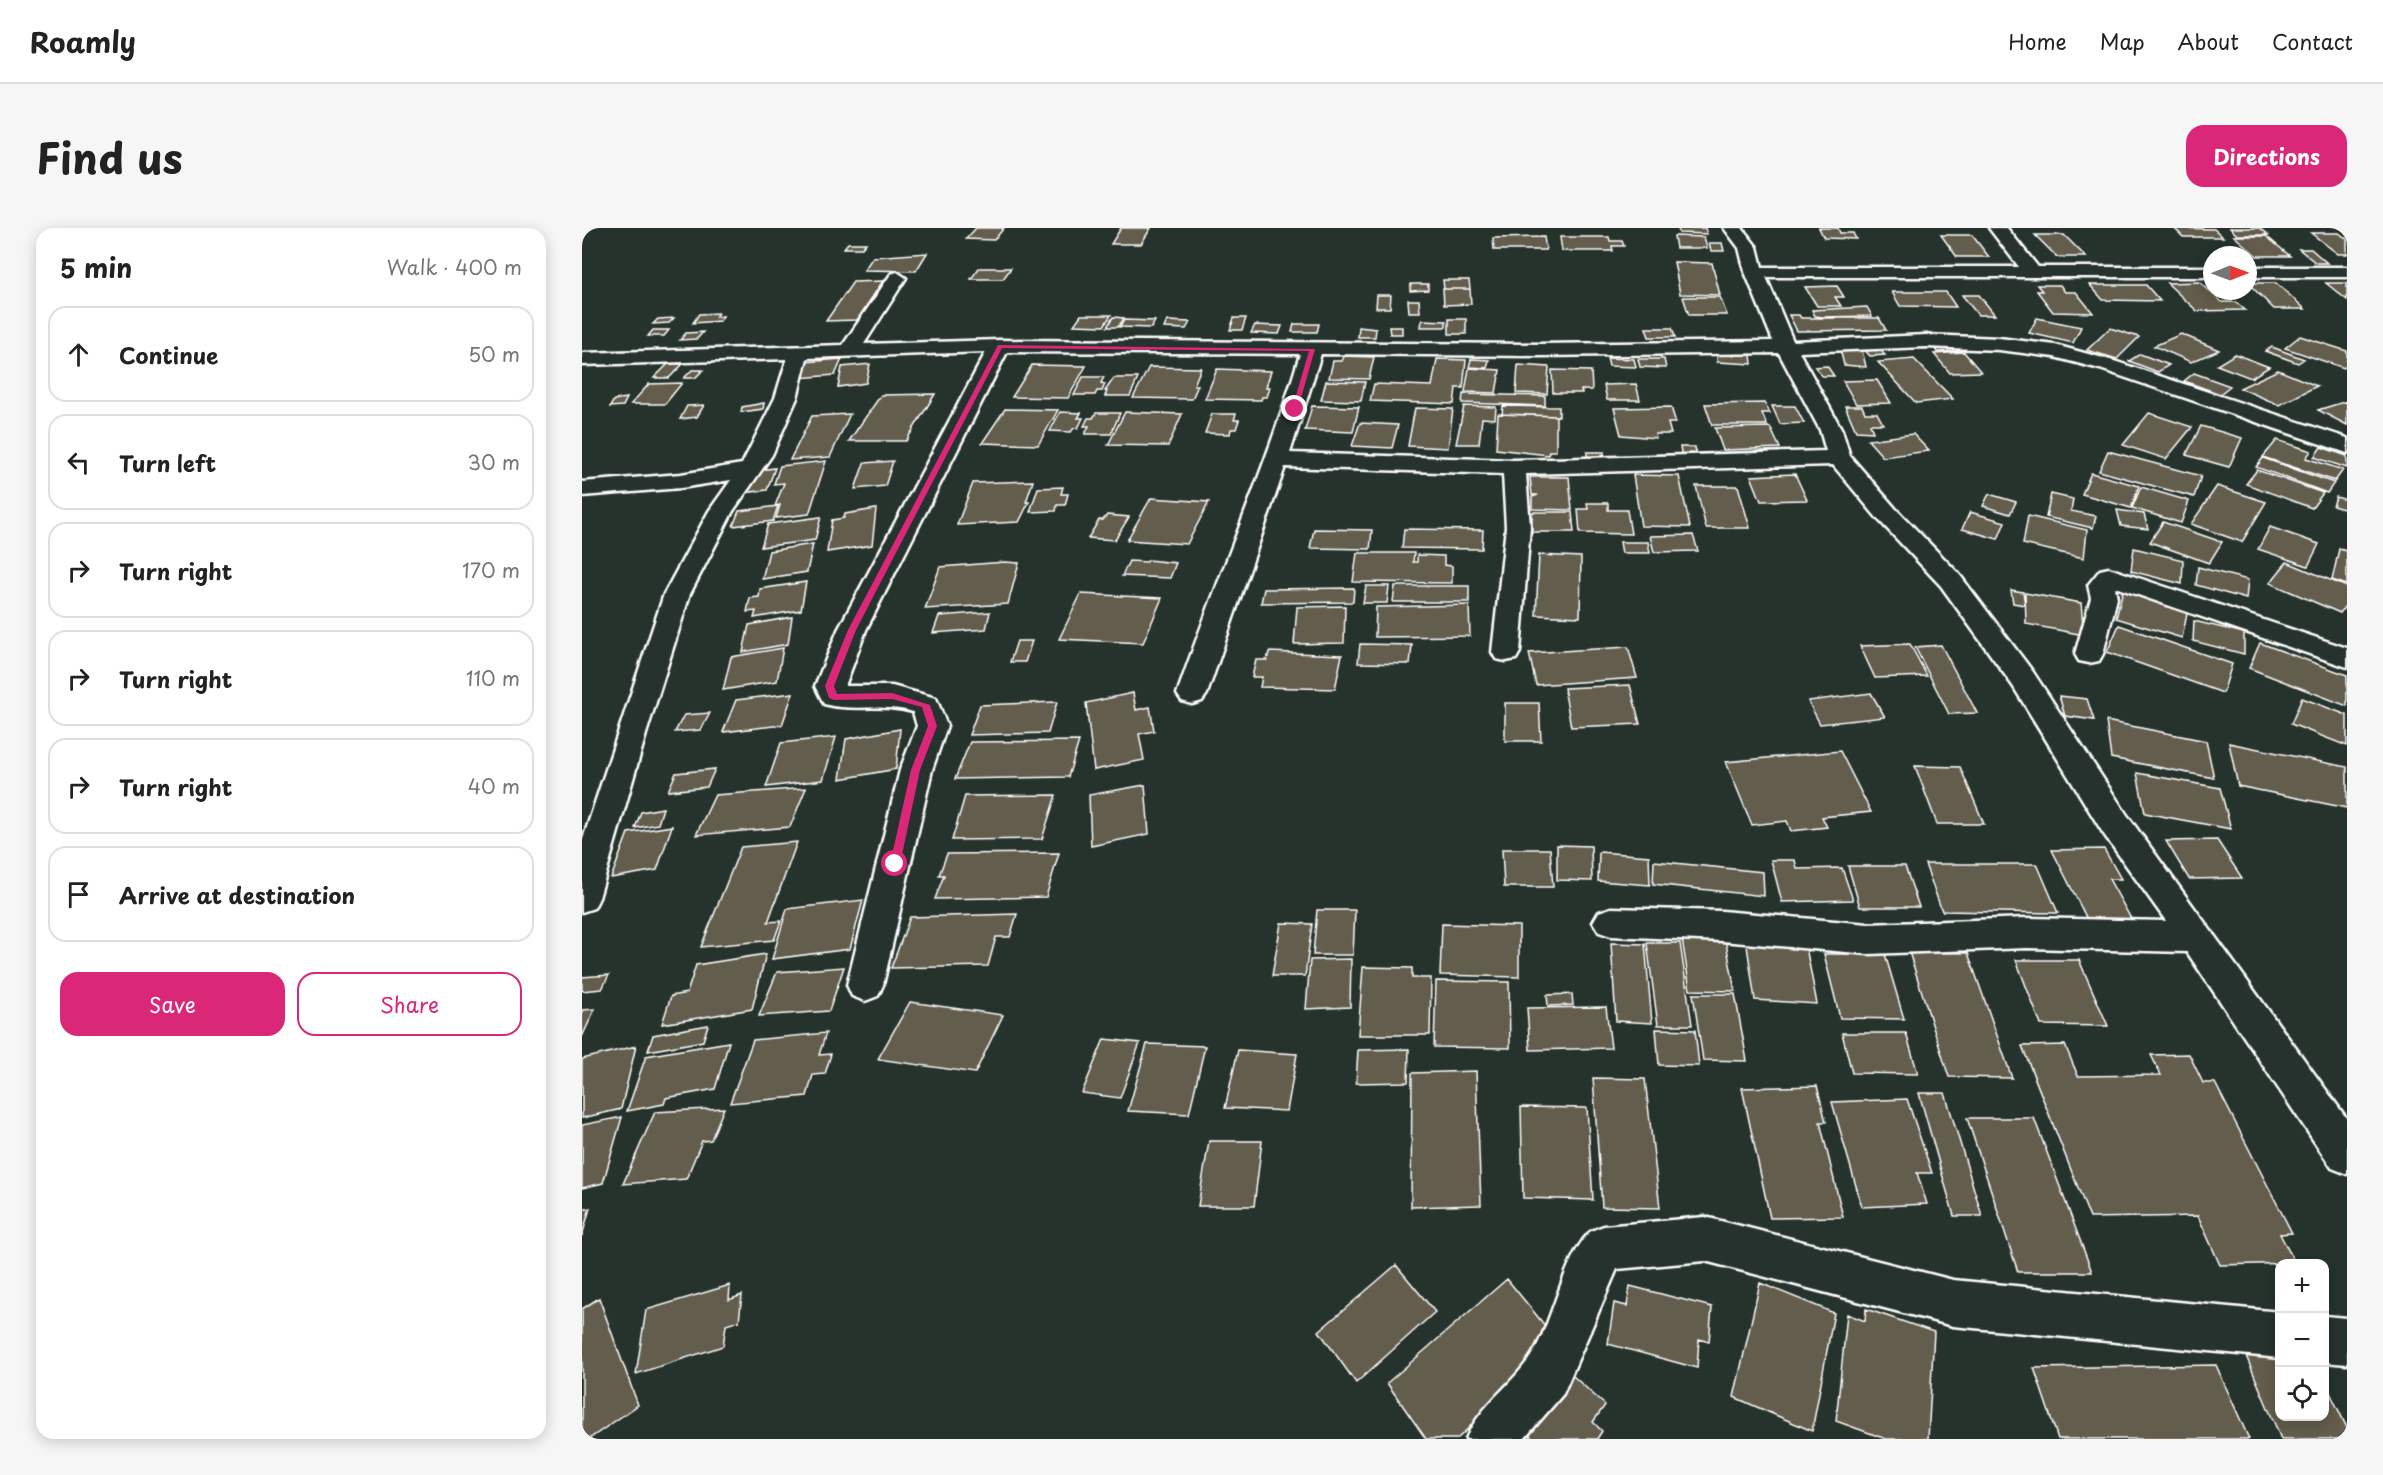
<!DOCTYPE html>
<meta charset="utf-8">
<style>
body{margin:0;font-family:"Playpen Sans",sans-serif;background:#f6f6f6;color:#222}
.controls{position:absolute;right:18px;bottom:18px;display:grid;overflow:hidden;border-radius:12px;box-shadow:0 3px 15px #0003}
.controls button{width:54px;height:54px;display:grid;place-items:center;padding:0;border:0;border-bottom:2px solid #e0e0e0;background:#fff;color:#222;font:30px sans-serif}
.compass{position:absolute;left:1621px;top:18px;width:54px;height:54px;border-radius:50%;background:#fff;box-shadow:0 3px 15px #0003;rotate:89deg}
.stop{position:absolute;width:18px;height:18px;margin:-14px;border:4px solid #db2777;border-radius:50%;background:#fff}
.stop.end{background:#db2777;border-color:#fff;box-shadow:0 2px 6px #0008}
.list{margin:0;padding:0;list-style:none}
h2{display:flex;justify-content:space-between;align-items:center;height:78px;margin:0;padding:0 24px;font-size:26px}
h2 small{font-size:20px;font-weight:400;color:#767676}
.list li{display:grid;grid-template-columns:39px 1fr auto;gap:18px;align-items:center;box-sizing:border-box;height:96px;margin:0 12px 12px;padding:0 12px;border:2px solid #e0e0e0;border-radius:18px}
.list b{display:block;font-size:22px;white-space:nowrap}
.list em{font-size:20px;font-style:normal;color:#767676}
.actions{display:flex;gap:12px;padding:18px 24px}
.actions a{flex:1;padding:14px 0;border:2px solid #db2777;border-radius:18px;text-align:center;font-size:21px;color:#db2777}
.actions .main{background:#db2777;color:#fff}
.icon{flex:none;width:33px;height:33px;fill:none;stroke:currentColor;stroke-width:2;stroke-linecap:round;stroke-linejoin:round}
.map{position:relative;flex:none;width:1765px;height:1211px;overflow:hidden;border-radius:18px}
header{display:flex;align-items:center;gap:36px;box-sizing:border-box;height:84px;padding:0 30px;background:#fff;border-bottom:2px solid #e0e0e0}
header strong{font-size:28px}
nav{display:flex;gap:33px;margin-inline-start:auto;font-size:21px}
.intro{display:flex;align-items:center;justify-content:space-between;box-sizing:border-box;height:144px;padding:0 36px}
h1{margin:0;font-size:42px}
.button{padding:15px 27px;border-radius:18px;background:#db2777;color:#fff;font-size:21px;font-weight:700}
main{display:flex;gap:36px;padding:0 36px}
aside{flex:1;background:#fff;border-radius:18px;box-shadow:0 3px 15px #0003}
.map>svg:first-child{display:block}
.building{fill:#645d4d;stroke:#fff;stroke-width:1.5}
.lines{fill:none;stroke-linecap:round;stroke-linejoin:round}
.minor-casing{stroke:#fff;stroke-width:5}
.minor{fill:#26332d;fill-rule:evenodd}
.route{fill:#db2777}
</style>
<header>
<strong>Roamly</strong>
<nav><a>Home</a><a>Map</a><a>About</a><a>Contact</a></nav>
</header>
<div class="intro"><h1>Find us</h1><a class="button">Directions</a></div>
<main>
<aside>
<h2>5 min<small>Walk · 400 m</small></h2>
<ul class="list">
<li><svg class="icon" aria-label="ahead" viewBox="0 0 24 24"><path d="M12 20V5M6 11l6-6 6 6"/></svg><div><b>Continue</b></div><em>50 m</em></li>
<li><svg class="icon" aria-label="left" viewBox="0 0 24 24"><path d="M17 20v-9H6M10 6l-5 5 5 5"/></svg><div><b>Turn left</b></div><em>30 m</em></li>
<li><svg class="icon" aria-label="right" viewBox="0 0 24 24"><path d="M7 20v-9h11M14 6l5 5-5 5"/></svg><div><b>Turn right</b></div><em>170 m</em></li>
<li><svg class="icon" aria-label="right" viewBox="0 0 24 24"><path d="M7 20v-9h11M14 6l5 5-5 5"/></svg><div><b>Turn right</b></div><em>110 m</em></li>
<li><svg class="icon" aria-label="right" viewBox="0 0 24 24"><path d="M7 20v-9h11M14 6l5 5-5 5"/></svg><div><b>Turn right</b></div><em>40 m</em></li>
<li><svg class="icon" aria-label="arrive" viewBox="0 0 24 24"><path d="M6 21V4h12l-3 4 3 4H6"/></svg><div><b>Arrive at destination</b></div></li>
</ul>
<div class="actions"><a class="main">Save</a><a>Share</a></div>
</aside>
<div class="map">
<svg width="1765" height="1211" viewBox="0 0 1765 1211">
<rect width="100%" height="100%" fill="#26332d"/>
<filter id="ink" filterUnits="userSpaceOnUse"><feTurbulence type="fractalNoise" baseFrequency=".0167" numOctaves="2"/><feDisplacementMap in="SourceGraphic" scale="12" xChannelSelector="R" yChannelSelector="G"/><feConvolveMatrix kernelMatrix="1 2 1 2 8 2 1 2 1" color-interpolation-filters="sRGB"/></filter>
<g filter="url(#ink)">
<path class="building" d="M394,0H422L412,12L384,11Z
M539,0H569L559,16H529Z
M1096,0H1123L1125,6L1097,5Z
M1237,0H1256L1258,5H1271L1274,11L1242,10Z
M1592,0L1632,1L1641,9H1601Z
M1648,0H1677L1686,7H1655Z
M1729,5H1757L1765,11V26H1756Z
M1359,7H1390L1407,29H1375Z
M1453,7H1482L1504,29H1475Z
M1092,8L1122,9L1125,20H1094Z
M1652,8H1684L1708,28H1675Z
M962,9L964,22H912L911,10Z
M978,9H1027L1028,13H1040L1042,18H1030L1031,23H980Z
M266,15H284L280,20H262Z
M1127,15H1140L1142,23H1129Z
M1717,21H1729L1745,35H1734Z
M345,25L334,43L282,42L291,29Z
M1092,34L1130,35L1138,67L1098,66Z
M397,40H429L421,51H389Z
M861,52H887L888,61H862Z
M301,53L275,92L244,93L271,54Z
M1618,54L1640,74H1654L1663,82L1615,83L1585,55Z
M1666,55H1694L1723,81H1692Z
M1744,55H1765V72Z
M829,56H846V62L828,63Z
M1455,57H1478L1483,64H1494L1511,85L1471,84L1455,63H1460Z
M1508,57H1564L1578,73L1521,72Z
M1255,58L1262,69H1253L1259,78H1235L1223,59Z
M861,61H888L889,76L862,77Z
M1310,64H1364L1374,79L1318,78Z
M795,67H809L808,80H794Z
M1380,67H1397L1413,87H1396Z
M1101,69H1138L1145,87H1107Z
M826,72H837L838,84H827Z
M1285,79L1290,88L1240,89L1233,88L1230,82Z
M136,85L133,89L141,88L138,93L111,95L117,86Z
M499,87H529L522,98L492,97Z
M1207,87H1217L1219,90H1297L1304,102L1215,103Z
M531,89L542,90L536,99H525Z
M92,90L87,95L71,96L76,91Z
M652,90H664L660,102H648Z
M1455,90L1499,99L1491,115L1447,105Z
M867,91H884V106H867Z
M542,92L573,93L569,100L538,99Z
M840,92L864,93V99H839Z
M585,93L608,94L604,101L582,100Z
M712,96H737L735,104H710Z
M673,97L700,98L697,106L669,105Z
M777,99L794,101L793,109H776Z
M807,99H820V106H808Z
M1064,100H1090L1093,109H1067Z
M1528,100L1557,109L1535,131L1505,122Z
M71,102H87L82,108H66Z
M121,104L115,111L98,112L104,105Z
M1599,106L1637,122L1609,134L1572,118Z
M1718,108L1765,123V137L1762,140L1703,120Z
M1377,116L1382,123L1355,124L1350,117Z
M1293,117L1303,127L1288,128L1279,118Z
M1690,119L1722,131L1716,135L1683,123Z
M1258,121L1280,122L1284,139L1262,137Z
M1382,124L1399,144L1368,145L1352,126Z
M1135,125L1169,127L1170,136L1135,134Z
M1558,126L1587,137L1576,144L1547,133Z
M1653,126L1687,139L1669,150L1635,137Z
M762,128L792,129L787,151L747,150L751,133H760Z
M1025,130L1052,131L1054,139L1027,138Z
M260,131L253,147L216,150L223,134Z
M855,131L884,132L881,160H874L872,176L788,173L792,156L850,158Z
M889,131L907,132L905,140L887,139Z
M1056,131H1082L1084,140L1058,139Z
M1332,131L1371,171L1334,175L1296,134Z
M86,136H101L87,150H72Z
M288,136L284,155L256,159L260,139Z
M450,137L504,138L486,170L430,169Z
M936,137L967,139L965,166L934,165Z
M1245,138L1252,148H1240L1233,139Z
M567,139L619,140L612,157H616L610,171L551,170Z
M887,140L918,142L914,165L883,164Z
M635,141L689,143L684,159H688L685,169H680L679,172L623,171Z
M110,142H121L113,150H102Z
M970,142L1009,143L1010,162H999L1000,165H971Z
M1696,142L1735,158L1697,177L1658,160Z
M1612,145L1648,158L1638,166L1602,153Z
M501,149H522L519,155L523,156L520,163H515L513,167H492Z
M532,150H556L548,168H523L525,163H523Z
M1295,152L1309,175L1274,176L1261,153Z
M744,153L783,154L779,173L739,172Z
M100,155L83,176H49L67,156Z
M1054,156L1058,172H1025L1022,157Z
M353,166L324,213H267L299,167Z
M881,166L963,168V178L880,175Z
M45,170L41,178L28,179L32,172Z
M1765,173V197L1736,182Z
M182,175L181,181L159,184L160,179Z
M1183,175L1188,185H1180L1185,197H1130L1123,176Z
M122,177L115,189L98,191L105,178Z
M730,178L777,179L771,204L723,202Z
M882,178L914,179L913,191L900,190L897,216H874Z
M921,178L977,179V188L920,186Z
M1190,178H1213L1222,195L1198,196Z
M1263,178H1280L1283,185H1295L1301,196H1288L1291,204L1274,203Z
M1089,179L1094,195H1086L1089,206H1073L1074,210L1039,207L1032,180Z
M833,180L871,181L866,220L826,218Z
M423,181L476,182L456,217L400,215Z
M478,184L499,185L496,190H501L496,200H492L489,204L468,203Z
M543,184L600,186L586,218L526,217Z
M514,185H538L529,206H503L507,198H502L506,190H511Z
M1567,185L1610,199L1584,231L1541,217Z
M268,186L248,229L208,232L230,188Z
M630,186H654L652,192H657L654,201H649L648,206L623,205Z
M916,186L974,188V223H967L966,227L914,221Z
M778,195L816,197L810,220L770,218Z
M1619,198L1660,210L1647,239L1604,227Z
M1188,199L1198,220L1141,222L1133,200Z
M1331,206L1347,223L1301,229L1286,212Z
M1695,212L1729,223L1724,230L1761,242L1753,253L1681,229Z
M1098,219H1113L1115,230L1100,229Z
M1739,219L1765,228V240L1732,229Z
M1526,223L1619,248L1612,269L1517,243Z
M1005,224H1022L1023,230H1005Z
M1681,230L1752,255L1745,265L1674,239Z
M244,233L227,286L194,290L198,277L193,278L202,255L192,256L198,238Z
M311,233L303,258L273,261L282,235Z
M193,240L185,262L161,265L170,243Z
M1675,242L1741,265L1730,280L1664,256Z
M1509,245L1557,258L1549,280L1500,266Z
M1213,246L1225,272L1179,273L1169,248Z
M1051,247L1097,248L1108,299L1059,298Z
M948,249H987L990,282L950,281V269L956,267H950Z
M451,253L444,274H447L437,294L375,297L391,255Z
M1114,258H1156L1168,300H1124Z
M1635,258L1684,274L1660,314L1609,296Z
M481,259L479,266H486L483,277H475L474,283L448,284L456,260Z
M1559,259L1607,273L1599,295L1550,280Z
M1407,266L1434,274L1428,286L1401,278Z
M1469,266L1491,271L1489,283L1514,288L1511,300L1464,289Z
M1754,269L1765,272V282L1751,278Z
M569,270L627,274L605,316L545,312Z
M1005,275H1026V282H1045L1049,306L998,305L996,281H1006Z
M196,278L191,293L151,298L157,283Z
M294,281L290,317L245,324L250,292L262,290L263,286Z
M1535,282L1562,286L1566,301L1539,298Z
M950,284H990L992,304H950Z
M1388,284L1423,294L1416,311L1380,301Z
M525,287L547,289L533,312L506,310L517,292H521Z
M1446,288L1505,302L1502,330L1441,316Z
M239,289L233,312L179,319L186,296Z
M1581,294L1640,314L1627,335L1568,314Z
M1688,299L1737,316L1726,338L1676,321Z
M732,301L790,302L788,321L728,320Z
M822,301L901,302L900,321L820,320Z
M1111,307L1116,323L1072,324L1068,308Z
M1038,314H1066L1068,325H1040Z
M231,316L225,344L180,351L187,323Z
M1552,320L1601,332L1600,356L1549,343Z
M1757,321L1765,323V357L1750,352Z
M775,325H832L831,334H835V327L862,328V337L870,338V355L771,354Z
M957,327L999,329L998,389L954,387Z
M566,332L594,335L588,350L540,348L547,333L565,334Z
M423,334L437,335L426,376L343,381L358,339Z
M1705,334L1765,359V375L1758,385L1688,355Z
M1616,339L1666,352L1664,371L1614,357Z
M224,354L219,382L172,390L174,383L165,384L168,370L177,369L178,361Z
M784,358H807L805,375H781Z
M813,358H887V374H811Z
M772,360L771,374L679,375L682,361Z
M1429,362L1441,364L1443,377L1431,375Z
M1541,362L1606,381L1600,410L1534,390Z
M1443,365L1499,375L1502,407L1444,396Z
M499,366L580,370L561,415L477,411Z
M887,377L888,408L793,409L794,379Z
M763,378L762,415L712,416L715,379Z
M408,384L404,401L351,405L357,388Z
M210,389L206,416L161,424L167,397Z
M1612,393L1662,405V426L1611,413Z
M1537,397L1650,436L1641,465L1525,424Z
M435,413H450L443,434H428Z
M1678,415L1765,447V478L1667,440Z
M778,416L830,417L828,436L776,435Z
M1328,416L1345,448L1293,450L1278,418Z
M1359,417L1395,485L1367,486L1333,419Z
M1046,419L1055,450L954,457L947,425Z
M201,420L195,453L141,462L149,429Z
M687,424L760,427L753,461L678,459L680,449H670L674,432H685Z
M1048,457L1058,496L989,499L982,460Z
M211,465L200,497L141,504L154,472Z
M551,465L554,482L568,479L572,503L557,506L562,532L512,542L504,475Z
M1289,465L1303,489L1238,496L1226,473Z
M1477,468L1505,471L1512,492L1483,488Z
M1720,470L1765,487V518L1709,496Z
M475,474L466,505L387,507L398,477Z
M923,475H957L959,513H923Z
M128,485L119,502L93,504L102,487Z
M1524,493L1624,513L1632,550L1529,530Z
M318,501L314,541L258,551L264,511Z
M254,509L241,552L184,559L199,515Z
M497,513L486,549L373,551L388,514Z
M1647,515L1765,539V580L1656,558Z
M1258,523L1289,584L1240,589L1245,599L1209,603L1205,593L1170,597L1144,534Z
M1333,538L1378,539L1402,596H1355Z
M133,541L125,559L86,563L94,545Z
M1555,545L1638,560L1649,601L1563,585Z
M563,557L567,606L509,618L507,567Z
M224,560L208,599L114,607L133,567Z
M474,567L460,611L370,612L383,568Z
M81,580L76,596L53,600L59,584Z
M90,598L75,642L29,650L46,605Z
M1635,612L1660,650L1607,651L1584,613Z
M215,614L186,694L199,693L192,712L119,719L159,619Z
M975,617L1009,618L1010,653L975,652Z
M920,621H968L971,659H922Z
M1522,621L1539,651H1527L1553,698L1509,699L1470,622Z
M1017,624L1067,628L1068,657L1016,653Z
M477,625L464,669L353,671L362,647H357L365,626Z
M1189,632H1213L1215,641L1260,640L1271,672L1200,674Z
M1072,633L1181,644L1182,668L1071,656Z
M1343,636H1455L1476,685L1360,683Z
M1266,638H1323L1337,679H1278Z
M281,672L268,721L190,731L205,681Z
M735,682H773L771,727H731Z
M435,686L428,709H414L406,738L309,740L328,689Z
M699,695L730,696L723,748H690Z
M860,696L937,698V749L858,747Z
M1099,704H1142L1153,763L1108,762Z
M1164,711L1223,714L1235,776L1173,772Z
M1029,715L1063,716L1070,795L1034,793Z
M1065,715H1098L1110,797H1076Z
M1327,724L1386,725L1430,850L1367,849Z
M184,726L170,781L80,796L89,768L105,765L114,737Z
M1242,726H1303L1322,791L1258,790Z
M769,731L768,779L724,781L728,732Z
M1434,732H1497L1526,798L1459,797Z
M262,739L247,783L177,788L195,744Z
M781,739L830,740V750H849L848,807H776Z
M27,747L20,761L0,763V749Z
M854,753L927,754L928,820L852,819Z
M990,766L991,777L966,778L965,767Z
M1111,766H1153L1165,833L1121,832Z
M328,774L421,787L393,845L296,831Z
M1024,779L1029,820L948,822L945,780Z
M13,781L0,809V782Z
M126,797L121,813L66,823L71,807Z
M1074,801L1113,802L1117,838L1077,837Z
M244,805L237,827L249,826L243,846L231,847L225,868L148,875L171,812Z
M1260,805H1324L1336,846L1270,845Z
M522,811L558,815L538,870L500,865Z
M147,814L133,861L84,870L82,876L45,883L64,828Z
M565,816L623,818L607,886L546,883Z
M1483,817L1496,848L1579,847L1569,827L1607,826L1621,855H1633L1710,1005L1698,1006L1713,1035L1638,1037L1616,988L1508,990L1440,818Z
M54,818L39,881L0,890V831Z
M827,821L826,854L774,855L776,822Z
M656,822L715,826L705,883L643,880Z
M894,843L899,977L829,979L830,845Z
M1011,850L1063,851L1078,980L1020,979Z
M1235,858L1244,894H1238L1261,989L1188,990L1160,860Z
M1337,865H1363L1400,988H1372Z
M1325,871L1350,945H1335L1345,976L1280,979L1250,874Z
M939,879L1005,880L1011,972L941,970Z
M142,880L129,912L120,913L104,951L41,956L73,884Z
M40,889L21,955L0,960V897Z
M1385,890H1452L1510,1044H1436Z
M627,913H680L672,978H616Z
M8,980L0,1008V982Z
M814,1037L853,1084L774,1155L737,1103Z
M925,1051L977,1115L875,1211H844L805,1155Z
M1178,1055L1252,1085L1230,1203L1152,1169Z
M148,1057L147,1072L160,1067L157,1093L144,1097L141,1118L54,1146L64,1082Z
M1048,1058L1130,1079L1127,1114L1117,1111L1115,1140L1026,1116L1032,1075L1045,1078Z
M17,1070L56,1177L7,1211H0V1081Z
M1284,1081L1352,1104L1346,1211H1304L1254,1193L1265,1086L1283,1093Z
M1662,1123H1698V1188H1742V1152L1765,1200V1211H1699Z
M1634,1137L1667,1211H1476L1452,1140Z
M980,1138L1023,1177L1011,1194L1020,1203L1015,1211H951L937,1197Z"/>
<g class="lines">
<g class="minor-casing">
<path id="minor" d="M1142,0H1160L1175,19L1180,39H1437L1407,0H1425L1456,39H1630V49H1184L1211,113L1344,107L1417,110L1473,117L1532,133L1765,210V225L1518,141L1472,129L1417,122L1344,119L1217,124L1260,202L1268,228L1313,280L1377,346L1451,444L1545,587L1765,891V946L1750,940L1605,724L1445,720L1286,726L1140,713L1029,708L1017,704L1011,694L1017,684L1029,680L1140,683L1286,696L1445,690L1584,693L1521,605L1431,458L1359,358L1295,290L1251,237L944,246L948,299L938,424L934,431L924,433L914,431L910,424L924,299L921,246L703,239L625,466L620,473L610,476L600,473L595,466C634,352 684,242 718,126L425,124L284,402L263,458H310L354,470L365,498L350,542L301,757L296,768L283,773L270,768L265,757L318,542L335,498L331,484C300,475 270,484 242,476L233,458L256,402L404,124L225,130L215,170L190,227L151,283L108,366L64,506L17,670L12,680L0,684V614L82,366L127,283L149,252L99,260L0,268V254L99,246L160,236L193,170L205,131L0,137V125L261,117L309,46L315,44L324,50L282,116L418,112L958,116L1191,113L1163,44L1157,20ZM1197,125L1238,202L1244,223L932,232L708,225L739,126L958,128Z
M1666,39H1765V49H1666Z
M1527,340L1765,420V439L1533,359L1535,370L1521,426L1517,433L1507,435L1497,433L1493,426L1509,370L1506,357L1518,342Z
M1123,989L1371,1052L1698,1084V1130L1371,1098L1123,1033L1035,1041L981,1166L942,1211H884C899,1174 938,1153 956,1116C972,1085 983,1031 1006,1006C1009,1002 1017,1000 1022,998Z
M1742,1088L1765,1090V1136L1742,1134Z"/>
</g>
<use href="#minor" class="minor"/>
</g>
</g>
<path class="route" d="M416,117L733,121L716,181L713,183L710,181L727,123L420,120L274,402L252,458L255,466L310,465L348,477L355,498L338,542L318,636L313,640L308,636L329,542L346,498L340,479L310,471L252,472L247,470L243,458L266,402Z"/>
</svg>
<div class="controls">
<button>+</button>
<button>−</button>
<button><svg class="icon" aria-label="locate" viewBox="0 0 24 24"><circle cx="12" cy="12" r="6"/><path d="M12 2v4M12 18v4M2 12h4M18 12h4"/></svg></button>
</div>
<svg class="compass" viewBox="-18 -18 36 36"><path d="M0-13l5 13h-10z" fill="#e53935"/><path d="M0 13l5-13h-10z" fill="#767676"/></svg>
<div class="stop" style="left:313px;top:636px"></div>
<div class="stop end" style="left:713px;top:181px"></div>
</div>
</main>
